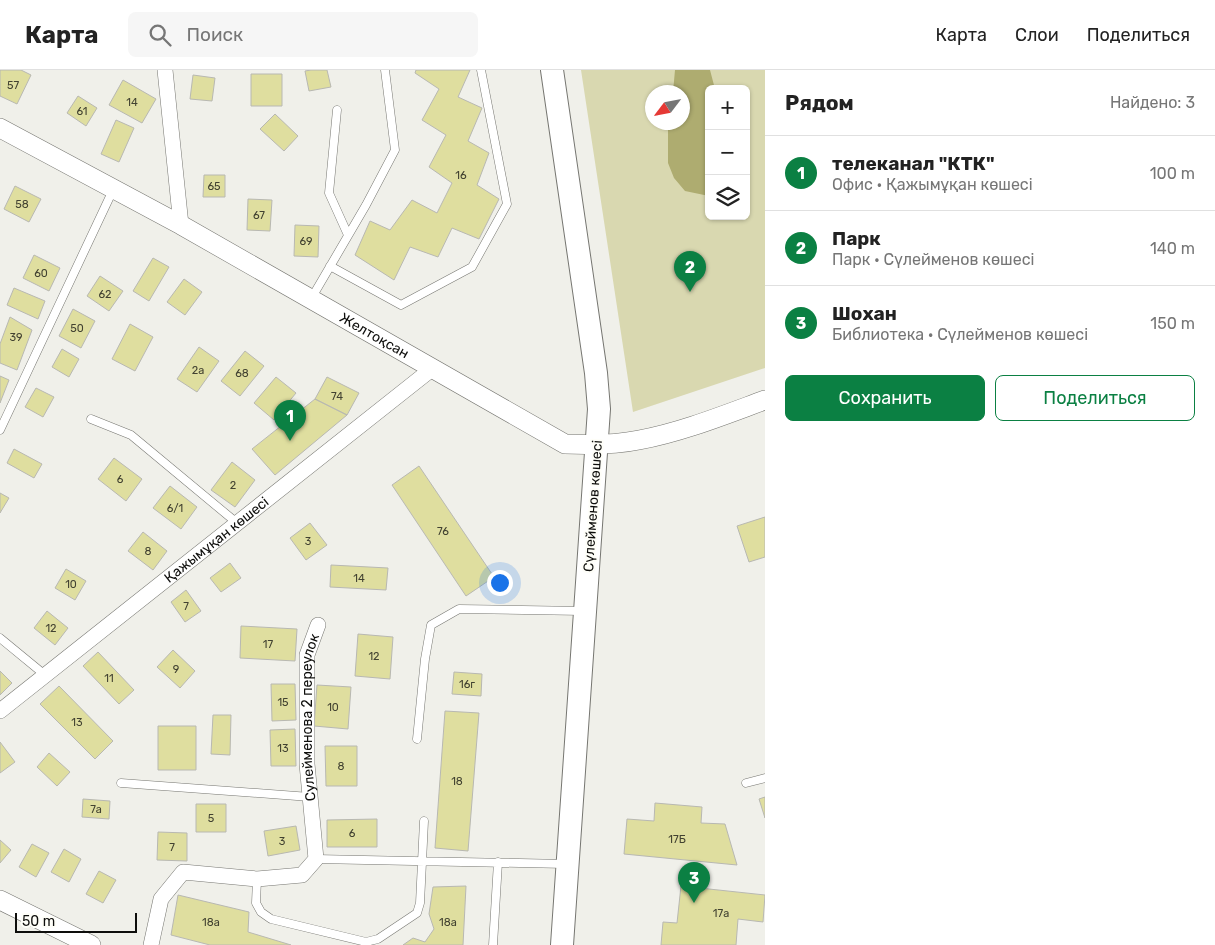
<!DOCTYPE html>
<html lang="ru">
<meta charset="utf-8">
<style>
body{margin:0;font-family:Rubik,sans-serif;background:#f6f6f6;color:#222}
.controls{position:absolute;right:15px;top:15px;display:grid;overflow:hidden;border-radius:8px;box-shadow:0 1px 4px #0004}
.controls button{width:45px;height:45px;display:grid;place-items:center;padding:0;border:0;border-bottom:1px solid #e0e0e0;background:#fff;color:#222;font:25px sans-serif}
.compass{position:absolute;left:645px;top:15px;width:45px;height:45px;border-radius:50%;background:#fff;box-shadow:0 1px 4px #0004;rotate:238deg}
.scale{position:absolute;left:15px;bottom:12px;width:122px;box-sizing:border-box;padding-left:5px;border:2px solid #0e0e0c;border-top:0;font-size:14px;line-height:18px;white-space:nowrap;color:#0e0e0c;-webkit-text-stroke:4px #fefef8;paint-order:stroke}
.you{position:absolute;left:499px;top:512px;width:18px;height:18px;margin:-12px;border:4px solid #fff;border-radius:50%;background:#1a73e8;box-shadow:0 0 0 8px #1a73e833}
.badge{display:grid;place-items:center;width:32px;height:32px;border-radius:50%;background:#0b8043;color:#fff;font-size:16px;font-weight:700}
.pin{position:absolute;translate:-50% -41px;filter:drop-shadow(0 1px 2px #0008)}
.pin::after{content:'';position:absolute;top:26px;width:18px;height:15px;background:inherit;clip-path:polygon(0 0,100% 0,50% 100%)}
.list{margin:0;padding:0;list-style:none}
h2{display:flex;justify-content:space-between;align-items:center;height:65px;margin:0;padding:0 20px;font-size:21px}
h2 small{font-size:16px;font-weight:400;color:#767676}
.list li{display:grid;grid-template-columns:32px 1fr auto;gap:15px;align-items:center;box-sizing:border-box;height:75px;padding:0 20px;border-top:1px solid #e0e0e0}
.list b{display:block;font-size:19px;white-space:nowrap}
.list p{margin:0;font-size:16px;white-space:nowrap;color:#767676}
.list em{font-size:16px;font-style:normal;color:#767676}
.actions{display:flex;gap:10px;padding:15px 20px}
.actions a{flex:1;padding:11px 0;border:1px solid #0b8043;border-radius:8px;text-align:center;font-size:18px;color:#0b8043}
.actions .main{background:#0b8043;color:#fff}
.icon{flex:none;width:28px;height:28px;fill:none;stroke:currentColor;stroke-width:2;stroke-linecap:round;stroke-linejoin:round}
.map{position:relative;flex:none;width:765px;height:875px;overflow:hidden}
header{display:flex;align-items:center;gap:30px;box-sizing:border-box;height:70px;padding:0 25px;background:#fff;border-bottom:1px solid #e0e0e0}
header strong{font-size:24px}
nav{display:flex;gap:28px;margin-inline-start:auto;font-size:18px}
.search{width:350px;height:45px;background:#f6f6f6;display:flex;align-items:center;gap:12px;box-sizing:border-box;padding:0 18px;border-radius:8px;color:#767676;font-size:19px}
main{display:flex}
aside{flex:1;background:#fff}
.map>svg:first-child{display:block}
.green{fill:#d9d8b0;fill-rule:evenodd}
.water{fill:#aeac70}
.building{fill:#dfde9f;stroke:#b8b8b2}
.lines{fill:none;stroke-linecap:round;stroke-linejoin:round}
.service-casing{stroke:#767671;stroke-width:9}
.minor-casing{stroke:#767671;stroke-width:16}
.tertiary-casing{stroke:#767671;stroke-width:20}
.secondary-casing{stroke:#767671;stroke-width:24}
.service{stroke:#fff;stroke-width:8}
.minor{stroke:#fff;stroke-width:15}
.tertiary{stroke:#fff;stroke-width:19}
.secondary{stroke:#fff;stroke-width:22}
.labels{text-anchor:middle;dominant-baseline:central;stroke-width:4;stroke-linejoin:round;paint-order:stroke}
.number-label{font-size:11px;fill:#424231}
.street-label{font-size:14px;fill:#0e0e0c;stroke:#fefef8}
</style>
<header>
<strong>Карта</strong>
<div class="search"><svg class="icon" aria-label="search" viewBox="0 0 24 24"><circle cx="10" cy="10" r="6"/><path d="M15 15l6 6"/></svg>Поиск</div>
<nav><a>Карта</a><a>Слои</a><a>Поделиться</a></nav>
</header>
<main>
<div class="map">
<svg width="765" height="875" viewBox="0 0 765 875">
<rect width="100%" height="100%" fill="#f0f0ea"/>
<path class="green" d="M581,0H765V298L633,342ZM709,19H746V146H709ZM652,22H682V52H652Z"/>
<path class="water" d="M675,0H710L715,19H709V126L685,121L674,108L668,93V57L669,53L682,52V22H673Z"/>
<path class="building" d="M0,0H21L31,5L17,34L0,26Z
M311,0H327L331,17L309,21L305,1Z
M416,0H470L458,27L482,38L468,71L489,83L477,115L499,129L479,169L452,158L438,187L410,177L394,210L355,185L370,151L390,160L412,130L437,143L452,113L429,97L446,65L422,50L439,19L415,3Z
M251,4H282V36H251Z
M193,5L215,8L212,31L190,29Z
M123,10L156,29L142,53L109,35Z
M78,26L97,38L86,56L67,43Z
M275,44L298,66L284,81L260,59Z
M116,50L134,58L119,92L101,84Z
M204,105H225V127H203Z
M15,116L41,129L29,152L4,139Z
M248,129L272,130L270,161L247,160Z
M295,155L319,156L318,187L294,186Z
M34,185L60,198L49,221L23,208Z
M153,188L169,197L149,231L133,221Z
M100,206L123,221L109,241L87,226Z
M184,209L202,222L185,245L167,232Z
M14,218L45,231L38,249L7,235Z
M73,239L95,251L81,278L59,266Z
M10,247L32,260L17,300L0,293V274Z
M130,254L153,267L135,301L112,289Z
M199,277L219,291L197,322L177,309Z
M62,279L79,289L69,307L52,297Z
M245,281L264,296L240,326L221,311Z
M0,306L9,310L0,333Z
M276,307L296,323L274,350L254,333Z
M327,307L359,323L347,345L315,329Z
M36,318L54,327L43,347L25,337Z
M315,329L347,345L275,405L252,379Z
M14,379L42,394L34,408L7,393Z
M114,388L142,409L126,431L98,409Z
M232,392L255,410L235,437L211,420Z
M419,396L494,507L466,526L392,415Z
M170,416L197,437L181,459L153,438Z
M0,423L9,428L0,443Z
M765,447V487L749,492L737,456Z
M310,453L327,475L306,490L290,468Z
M143,462L167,481L153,500L128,481Z
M230,493L241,508L221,522L210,508Z
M331,495L388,498L386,520L330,517Z
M66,499L86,511L75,530L55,518Z
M186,520L201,541L185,552L171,532Z
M47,541L68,558L55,575L34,558Z
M241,556L297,559L295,591L240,588Z
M358,564L393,567L390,609L355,606Z
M173,580L195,601L180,618L157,597Z
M98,582L134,620L119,634L83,596Z
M0,601L12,613L0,625Z
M454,602L482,604L481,626L452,624Z
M271,614H295L296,650L272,651Z
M317,615L351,617L348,659L314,656Z
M59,616L113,671L95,689L40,634Z
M445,641L479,643L468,781L435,778Z
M213,645H231L230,685L211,684Z
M158,656H196V700H158Z
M295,659L296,696H271L270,660Z
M0,672L15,692L0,703Z
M325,676H357V716H326Z
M49,683L70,702L57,716L37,697Z
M765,727V748L759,729Z
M83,729L110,731L109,749L82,747Z
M655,733L702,737L701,753L725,754L737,795L624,784L627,749L654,751Z
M196,734H226V762H196Z
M377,749V777H327V750Z
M296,756L300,780L268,786L264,761Z
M158,762L187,763V791L157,790Z
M0,770L11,780L0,793Z
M32,774L49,783L36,807L19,797Z
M64,779L81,789L69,812L51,802Z
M99,801L116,810L103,833L86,824Z
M466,816L463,875H403L413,868L425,872L434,859L429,844L433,817Z
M681,816L765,825L763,852L738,849L736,875H661L663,852L677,853Z
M178,825L249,842L248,862L291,875H210L171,865Z"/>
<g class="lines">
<g class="service-casing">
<path id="service" d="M337,40L329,123L348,165
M330,196L401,235L472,197L507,134L481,0
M311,229L366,135L395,80L385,0
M91,349L131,365L237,453
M0,360L113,120
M0,568L45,605
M417,669L425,589L431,555L459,539L583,541
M121,713L310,727
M746,713L765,708
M316,789L566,794
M257,809L256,833L261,842L271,849L366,872L378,869L417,843L420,833L424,751
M493,875L498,792"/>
</g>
<g class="minor-casing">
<g id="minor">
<path d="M165,0L181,155"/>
<path id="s1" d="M0,641L433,298"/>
<path id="s2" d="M151,875L161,829L183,802L257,809L302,805L316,789L307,694V585L318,555"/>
</g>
</g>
<g class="tertiary-casing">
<g id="tertiary">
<path id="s3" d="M0,58L181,155L565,374C590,375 615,375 639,370C682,362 724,345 765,330"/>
<path d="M0,830L91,875"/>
</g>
</g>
<g class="secondary-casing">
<path id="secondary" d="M552,0L596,303L599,339L562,875"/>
</g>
<use href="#service" class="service"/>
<use href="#minor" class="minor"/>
<use href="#tertiary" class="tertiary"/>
<use href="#secondary" class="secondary"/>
</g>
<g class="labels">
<g class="number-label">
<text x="13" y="15">57</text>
<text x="132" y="32">14</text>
<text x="82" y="41">61</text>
<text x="461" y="105">16</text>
<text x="214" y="116">65</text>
<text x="22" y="134">58</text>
<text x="259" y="145">67</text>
<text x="306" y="171">69</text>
<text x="41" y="203">60</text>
<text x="105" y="224">62</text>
<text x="77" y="258">50</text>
<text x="16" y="267">39</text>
<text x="198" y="300">2а</text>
<text x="242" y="303">68</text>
<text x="337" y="326">74</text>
<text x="120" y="409">6</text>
<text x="233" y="415">2</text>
<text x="175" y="438">6/1</text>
<text x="443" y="461">76</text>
<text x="308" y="471">3</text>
<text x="148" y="481">8</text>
<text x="359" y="508">14</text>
<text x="71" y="514">10</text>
<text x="186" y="536">7</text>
<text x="51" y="558">12</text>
<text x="268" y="574">17</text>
<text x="374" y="586">12</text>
<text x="176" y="599">9</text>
<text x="109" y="608">11</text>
<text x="467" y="614">16г</text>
<text x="283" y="632">15</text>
<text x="333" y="637">10</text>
<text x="77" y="652">13</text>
<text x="283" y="678">13</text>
<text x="341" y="696">8</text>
<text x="457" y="711">18</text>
<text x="96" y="739">7а</text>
<text x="211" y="748">5</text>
<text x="352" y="763">6</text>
<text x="677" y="769">17Б</text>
<text x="282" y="771">3</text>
<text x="172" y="777">7</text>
<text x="721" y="843">17а</text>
<text x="211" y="852">18а</text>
<text x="448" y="852">18а</text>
</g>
<g class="street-label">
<text stroke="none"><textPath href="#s3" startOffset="428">Желтоқсан</textPath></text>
<text transform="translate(593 436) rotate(-86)">Сүлейменов көшесі</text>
<text stroke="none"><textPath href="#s1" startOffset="276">Қажымұқан көшесі</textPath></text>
<text stroke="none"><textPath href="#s2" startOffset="365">Сулейменова 2 переулок</textPath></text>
</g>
</g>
</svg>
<div class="controls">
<button>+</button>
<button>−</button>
<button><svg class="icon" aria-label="layers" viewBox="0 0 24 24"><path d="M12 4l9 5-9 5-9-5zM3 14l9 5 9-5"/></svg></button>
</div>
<svg class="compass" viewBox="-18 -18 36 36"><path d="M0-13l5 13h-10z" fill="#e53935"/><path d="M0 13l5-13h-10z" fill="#767676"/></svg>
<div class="scale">50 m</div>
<div class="you"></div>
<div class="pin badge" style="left:290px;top:371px">1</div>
<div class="pin badge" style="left:690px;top:222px">2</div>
<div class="pin badge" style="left:694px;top:833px">3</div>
</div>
<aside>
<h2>Рядом<small>Найдено: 3</small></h2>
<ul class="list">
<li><span class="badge">1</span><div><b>телеканал &quot;КТК&quot;</b><p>Офис · Қажымұқан көшесі</p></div><em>100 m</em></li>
<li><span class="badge">2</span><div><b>Парк</b><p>Парк · Сүлейменов көшесі</p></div><em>140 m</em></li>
<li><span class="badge">3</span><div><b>Шохан</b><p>Библиотека · Сүлейменов көшесі</p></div><em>150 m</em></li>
</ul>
<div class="actions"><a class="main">Сохранить</a><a>Поделиться</a></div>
</aside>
</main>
